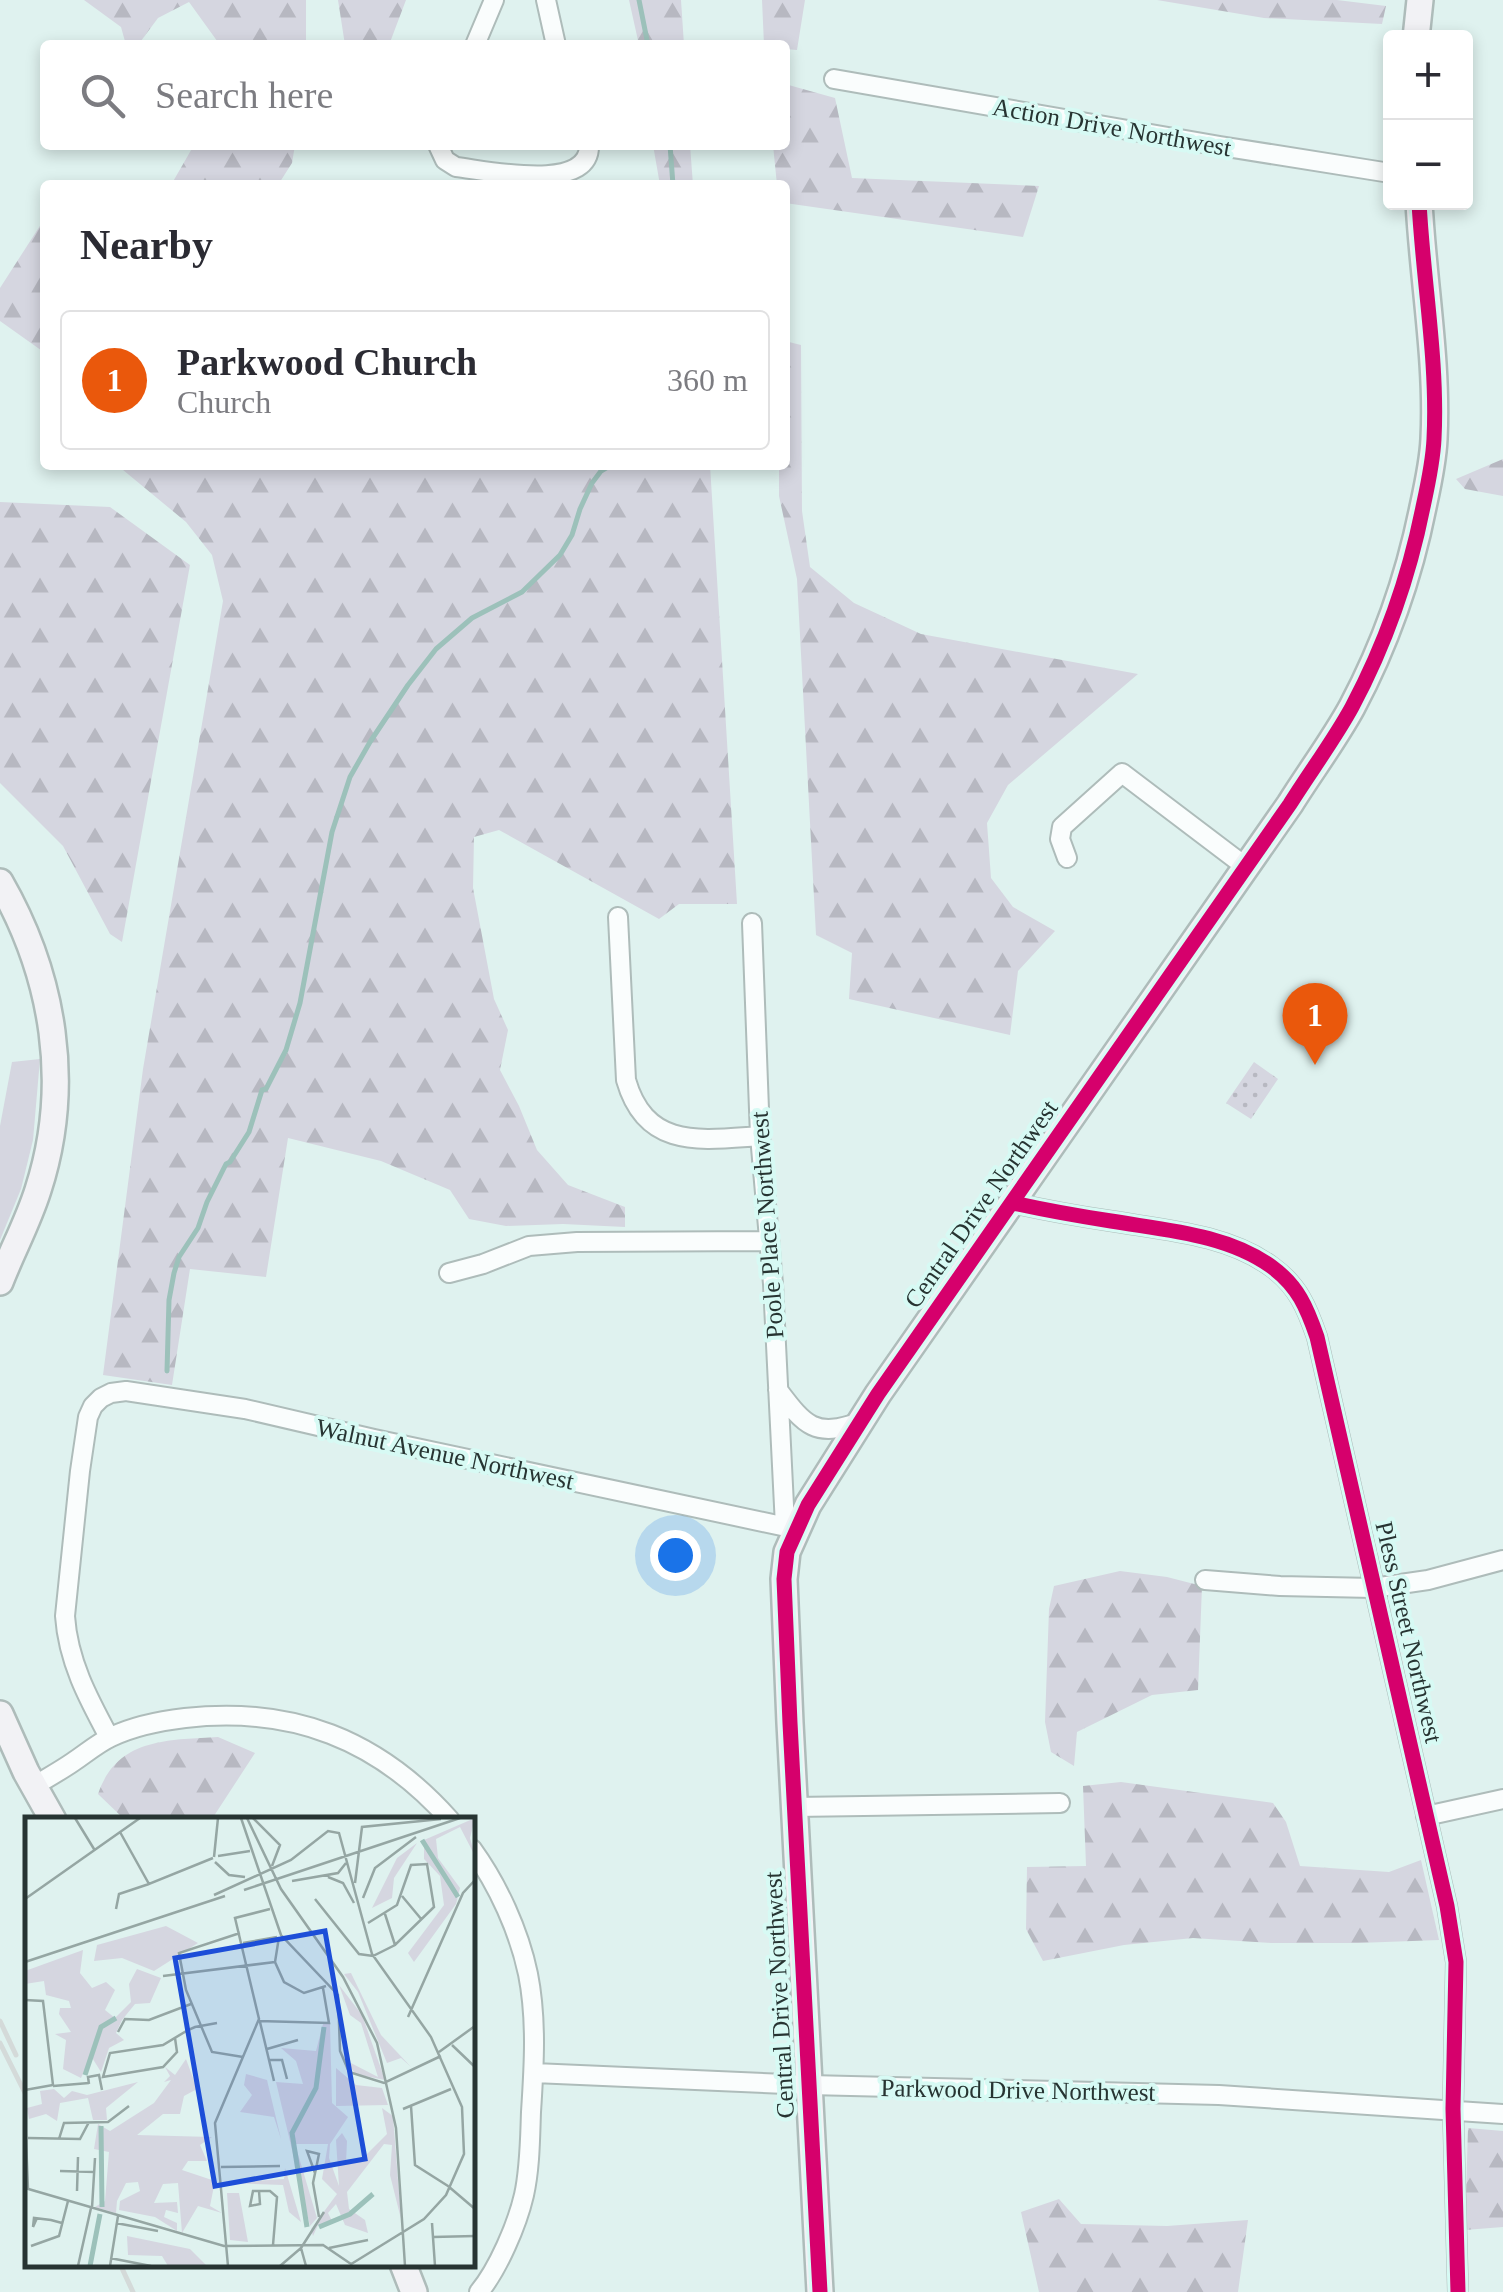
<!DOCTYPE html>
<meta charset="utf-8">
<style>
body{margin:0;font-family:"Times New Roman",serif;background:#f7f7f7;color:#2b2b33}
.controls{position:absolute;right:30px;top:30px;display:grid;overflow:hidden;border-radius:10px;box-shadow:0 5px 15px #0003}
.controls button{width:90px;height:90px;display:grid;place-items:center;padding:0;border:0;border-bottom:2px solid #e1e1e2;background:#fff;color:#2b2b33;font:50px sans-serif}
.you{position:absolute;left:675px;top:1555px;width:35px;height:35px;margin:-25px;border:8px solid #fff;border-radius:50%;background:#1a73e8;box-shadow:0 0 0 15px #1a73e833}
.badge{display:grid;place-items:center;width:65px;height:65px;border-radius:50%;background:#ea580c;color:#fff;font-size:32px;font-weight:700}
.pin{position:absolute;translate:-50% -82px;filter:drop-shadow(0 2px 5px #0008)}
.pin::after{content:'';position:absolute;top:52px;width:35px;height:30px;background:inherit;clip-path:polygon(0 0,100% 0,50% 100%)}
.list{margin:0;padding:0;list-style:none}
h2{display:flex;justify-content:space-between;align-items:center;height:130px;margin:0;padding:0 40px;font-size:42px}
h2 small{font-size:32px;font-weight:400;color:#7c7c81}
.list li{display:grid;grid-template-columns:65px 1fr auto;gap:30px;align-items:center;box-sizing:border-box;height:140px;margin:0 20px 20px;padding:0 20px;border:2px solid #e1e1e2;border-radius:10px}
.list b{display:block;font-size:38px;white-space:nowrap}
.list p{margin:0;font-size:32px;white-space:nowrap;color:#7c7c81}
.list em{font-size:32px;font-style:normal;color:#7c7c81}
.icon{flex:none;width:55px;height:55px;fill:none;stroke:currentColor;stroke-width:2;stroke-linecap:round;stroke-linejoin:round}
.map{position:relative;flex:none;width:1503px;height:2292px;overflow:hidden}
.search{position:absolute;background:#fff;box-shadow:0 5px 15px #0003;left:40px;top:40px;width:750px;height:110px;display:flex;align-items:center;gap:25px;box-sizing:border-box;padding:0 35px;border-radius:10px;color:#7c7c81;font-size:38px}
.panel{position:absolute;background:#fff;box-shadow:0 5px 15px #0003;left:40px;top:180px;width:750px;height:290px;border-radius:10px}
.map>svg:first-child{display:block}
.grass{fill:#d5d6e0}
.forest{fill:url(#forest-firs)}
.park{fill:url(#park-dots)}
.lines{fill:none;stroke-linecap:round;stroke-linejoin:round}
.stream{stroke:#9cc1ba;stroke-width:5}
.street-casing{stroke:#aebcba;stroke-width:22}
.secondary-casing{stroke:#aebcba;stroke-width:30}
.street{stroke:#fafdfd;stroke-width:18}
.secondary{stroke:#f2f2f5;stroke-width:25}
.rail{stroke:#d4dad9;stroke-width:5}
.cycleway-casing{stroke:#d7faf4;stroke-width:21}
.cycleway{stroke:#d6006c;stroke-width:15}
.labels{text-anchor:middle;dominant-baseline:central;stroke-width:8;stroke-linejoin:round;paint-order:stroke}
.street-label{font-size:25px;fill:#273432;stroke:#d7faf4}
.inset-river{fill:none;stroke:#9cc1ba;stroke-width:5}
.inset-road{fill:none;stroke:#95a6a3;stroke-width:2.5}
.view{fill:#1d4ed8;fill-opacity:0.15;stroke:#1d4ed8;stroke-width:5}
.inset-edge{fill:none;stroke:#273432;stroke-width:5}
</style>
<div class="map">
<svg width="1503" height="2292" viewBox="0 0 1503 2292">
<defs>
<pattern id="forest-firs" width="22" height="20" patternUnits="userSpaceOnUse" patternTransform="scale(2.5)"><rect width="22" height="20" fill="#d5d6e0"/><path d="M5 1l3.5 6h-7zM16 11l3.5 6h-7z" fill="#b7b8c1"/></pattern>
<pattern id="park-dots" width="8" height="8" patternUnits="userSpaceOnUse" patternTransform="scale(2.5)"><rect width="8" height="8" fill="#d5d6e0"/><path d="M2 2h.1M6 6h.1" fill="none" stroke="#b7b8c1" stroke-width="1.8" stroke-linecap="round"/></pattern>
</defs>
<rect width="100%" height="100%" fill="#dff2ef"/>
<path class="grass" d="M40,1059L33,1140L21,1189L0,1240V1126L12,1062Z"/>
<path class="forest" d="M84,0H306V45H220L189,2L158,18L138,45H126L121,27Z
M338,0H406L389,45H345Z
M629,0H681L684,45H639Z
M762,0H805L797,50L785,49V45H764Z
M1157,0H1337L1386,6L1382,24L1264,18Z
M785,84L835,98L852,178L1039,186L1023,237L785,203V185H777L773,145H785Z
M194,145H295L292,163L278,185H171Z
M653,145H690L693,185H660Z
M45,218V353L0,321V288Z
M785,341L801,345L802,511L810,567L854,603L921,634L1138,674L1008,785L987,823L991,878L1013,907L1055,931L1018,971L1010,1035L849,999L852,953L816,935L797,579L779,496V465H785Z
M1503,459V496L1465,489L1456,479Z
M117,465H710L737,904H679L659,919L499,830L474,837L473,888L494,999L508,1030L500,1070L519,1106L537,1150L568,1185L625,1207V1227L563,1224L506,1226L469,1219L450,1190L381,1161L288,1138L266,1277L190,1269L172,1385L103,1375L143,1069L223,601L212,555L186,522Z
M0,502L110,507L190,565L122,942L110,934L63,846L0,783Z
M1120,1571L1167,1577L1202,1586L1198,1690L1152,1695L1077,1732L1074,1766L1051,1752L1045,1722L1049,1609L1054,1586Z
M218,1737L255,1753L212,1819H124L98,1794C117,1738 168,1740 218,1737Z
M1121,1782L1273,1803L1286,1822L1300,1866L1389,1872L1421,1860L1439,1940L1358,1943H1271L1193,1938L1124,1945L1043,1961L1026,1929L1027,1867L1086,1866L1083,1786Z
M1468,2128L1503,2131V2227L1465,2230Z
M1059,2199L1081,2224L1167,2226L1248,2220L1238,2292H1039L1021,2212Z"/>
<path class="park" d="M1254,1062L1278,1079L1251,1119L1226,1103Z"/>
<g class="lines">
<path class="stream" d="M639,0L648,45
M670,145L673,185
M167,1371L169,1300L174,1273L179,1257L198,1228L207,1202L226,1164L230,1162L249,1132L262,1090L266,1089L286,1050L300,1003L332,832L350,777L370,742L408,685L436,649L472,618L522,592L560,555L572,535L580,509L592,483L601,471L611,465"/>
<g class="street-casing">
<path id="street" d="M546,0L556,45
M475,45L494,0
M834,79L1220,146L1390,173
M438,145L445,160L456,167C485,170 591,194 589,145
M1067,858L1060,839L1062,827L1122,773L1246,867
M618,917L626,1080C646,1150 701,1140 760,1136
M752,923L760,1136L773,1284L785,1526
M1013,1203C1045,1210 1078,1216 1111,1221C1164,1230 1227,1234 1272,1267C1298,1286 1307,1308 1317,1337L1447,1906L1456,1962L1453,2109L1458,2292
M449,1273L483,1264L529,1246L577,1242L769,1241
M778,1390C805,1426 815,1438 860,1422
M1205,1580L1280,1586L1373,1588L1428,1580L1503,1560
M109,1737C88,1698 68,1661 65,1616L80,1471L88,1417L93,1406L101,1398L111,1393L126,1391L245,1409L374,1439L796,1529
M34,1786C47,1778 60,1771 73,1762C85,1754 98,1743 111,1737C134,1726 159,1721 185,1718C292,1706 378,1739 450,1820
M795,1807L1060,1803
M1426,1816L1503,1799
M472,1849C498,1885 519,1931 528,1974C537,2019 534,2066 531,2112C530,2139 530,2168 524,2195C517,2225 498,2269 479,2292
M534,2073L809,2085L1219,2095L1503,2114"/>
</g>
<g class="secondary-casing">
<path id="secondary" d="M1416,38L1420,0
M0,882C54,976 72,1085 38,1190C28,1222 12,1251 0,1282
M0,1714L26,1772L53,1820
M403,2264L414,2292
M820,2292L790,1723L784,1579L787,1552L808,1505L878,1394L1290,804C1310,772 1334,740 1352,707C1386,643 1409,577 1423,507C1428,484 1433,462 1434,439C1438,360 1423,281 1419,202"/>
</g>
<use href="#street" class="street"/>
<use href="#secondary" class="secondary"/>
<path class="rail" d="M0,2021L16,2055
M0,2043L28,2099
M120,2264L133,2292"/>
<g class="cycleway-casing">
<path id="cycleway" d="M1013,1203C1045,1210 1078,1216 1111,1221C1164,1230 1227,1234 1272,1267C1298,1286 1307,1308 1317,1337L1447,1906L1456,1962L1453,2109L1458,2292
M820,2292L790,1723L784,1579L787,1552L808,1505L878,1394L1290,804C1310,772 1334,740 1352,707C1386,643 1409,577 1423,507C1428,484 1433,462 1434,439C1438,360 1423,281 1419,202"/>
</g>
<use href="#cycleway" class="cycleway"/>
</g>
<g class="labels">
<g class="street-label">
<text transform="translate(1112 127) rotate(10)">Action Drive Northwest</text>
<text transform="translate(981 1204) rotate(-55)">Central Drive Northwest</text>
<text transform="translate(767 1225) rotate(-94)">Poole Place Northwest</text>
<text transform="translate(445 1454) rotate(12)">Walnut Avenue Northwest</text>
<text transform="translate(1409 1632) rotate(77)">Pless Street Northwest</text>
<text transform="translate(779 1995) rotate(-93)">Central Drive Northwest</text>
<text transform="translate(1018 2090) rotate(1)">Parkwood Drive Northwest</text>
</g>
</g>
<g transform="translate(25 1817)">
<rect width="450" height="450" fill="#dff2ef"/>
<path d="M314,168L337,198L360,263L330,257L322,244L353,260L336,206L325,198Z" fill="#d5d6e0"/>
<path d="M450,1L445,21L450,39L435,10L411,22L413,41L435,71L431,87L389,145L383,136L419,88L415,59L399,42V23ZM392,26L369,61L367,81L347,91L372,41ZM141,109L173,126L129,154L97,141L69,144L72,128ZM58,133L55,156L67,171L81,165L90,173L80,193L90,201L106,185L104,167L112,152L136,161L125,186L110,187L97,203L91,216L99,223L84,231L76,255L66,239L56,261L38,252L41,223L30,217L46,215L34,197L35,191H46L44,184L21,178L19,164L0,167V154ZM326,156L356,218L386,250L376,241L362,246L333,175L319,157ZM298,207H305L307,286L323,300L305,327L304,341L314,369L311,323L317,316L322,324L321,345L338,341L362,317L357,291L368,299L376,402L365,358L367,328L359,327L322,375L324,392L340,403L343,416L320,408L311,387L303,396L307,404L293,408L288,419L286,412L312,377L297,362L303,327H270L292,401L285,409L251,265L278,267L271,244L256,231L291,234ZM161,242L172,272L159,279L155,297H138L112,318L187,320L175,328L182,344H163L157,353L190,364L185,389L197,396L173,389L157,416L153,366L138,367L129,386L152,385L153,396L141,393L139,400L152,406V414L130,400L94,393L95,384L115,374L113,365L101,366L92,384L91,396L70,390L80,384L84,335L69,332L73,307L85,314L129,286L146,263L139,265L145,259L140,250L150,258ZM311,251L331,268L357,271L363,288L311,289ZM221,257L242,263L256,322L249,300L215,295L227,278L219,268ZM113,265L81,291L82,303H68L63,281L35,286L32,304L21,297L4,302L2,291L17,287L15,274L29,272L39,281L47,274L62,278ZM260,351L276,405L264,395L258,368L202,366L259,362ZM202,376H214L223,425L205,423ZM102,419L165,432L182,449H143L137,439L103,438Z" fill="#d5d6e0"/>
<path class="inset-river" d="M397,23L433,80M60,258L76,210L91,201M76,309L77,390M282,410L267,316L291,271L299,210M294,410L325,397L348,377M65,449L75,397"/>
<path class="inset-road" d="M50,1L69,32M216,1L256,118L313,178L315,234L324,255L359,266L416,239M222,1L256,72L318,160L352,226L371,311L380,449M228,1L255,28L247,49M95,15L124,67L188,41M193,39L225,34M189,40L193,1M190,45L204,58L220,60M303,60L318,66L329,86M267,64L313,56L321,46M330,66L337,10L416,2M219,73L435,1M189,78L266,43L303,14L314,16L347,137L406,220L437,290L439,337L421,378L399,402L323,449M377,79L397,103M338,81L350,51L391,20M0,82L115,1M290,82L334,137L348,139L370,128L409,90L402,47L386,48L372,88L343,106M91,92L94,77L124,67M360,97L370,128M215,116L154,136L161,173L187,235L218,240M254,120L250,145L259,165L279,176L301,169M218,126L252,120M0,145L200,79M138,159L250,145M0,183L18,184L28,268L0,273M383,200L438,76L450,63M234,204L304,206L298,171M235,205L249,264M93,215L100,202L124,203L166,187M150,221L152,235L138,250L78,260L85,236L138,228L163,213L170,210L192,206M427,228L450,250M242,232L273,223M414,235L450,209M244,243H257L262,262M64,267L63,260L74,258L77,273M28,269L64,266M386,289L390,348L423,369M378,292L426,272M0,297L3,372M3,321L55,322L64,305M34,322L39,306L83,305L104,289M196,350L255,349M35,354L70,355M290,356L282,334L294,337L288,366L294,400M423,369L450,392M0,371L199,429L298,428L326,447M52,374L53,340M234,374L235,387L225,389L228,374H245L252,380L248,428M67,391L70,341M12,401L8,410L9,401L26,403L37,406M91,406L133,414M407,406L410,449M408,420L450,419M6,429L34,419L43,384M276,431L299,395M304,431L343,423M85,441L126,449M53,449L66,391M85,449L93,399M203,449L190,306L234,202L210,101L245,92M255,449L276,431L281,449"/>
<path class="view" d="M300,114L340,342L190,369L150,141Z"/>
<rect width="450" height="450" class="inset-edge"/>
</g>
</svg>
<div class="controls">
<button>+</button>
<button>−</button>
</div>
<div class="you"></div>
<div class="pin badge" style="left:1315px;top:1065px">1</div>
<div class="search"><svg class="icon" aria-label="search" viewBox="0 0 24 24"><circle cx="10" cy="10" r="6"/><path d="M15 15l6 6"/></svg>Search here</div>
<section class="panel">
<h2>Nearby<small></small></h2>
<ul class="list">
<li><span class="badge">1</span><div><b>Parkwood Church</b><p>Church</p></div><em>360 m</em></li>
</ul>
</section>
</div>
